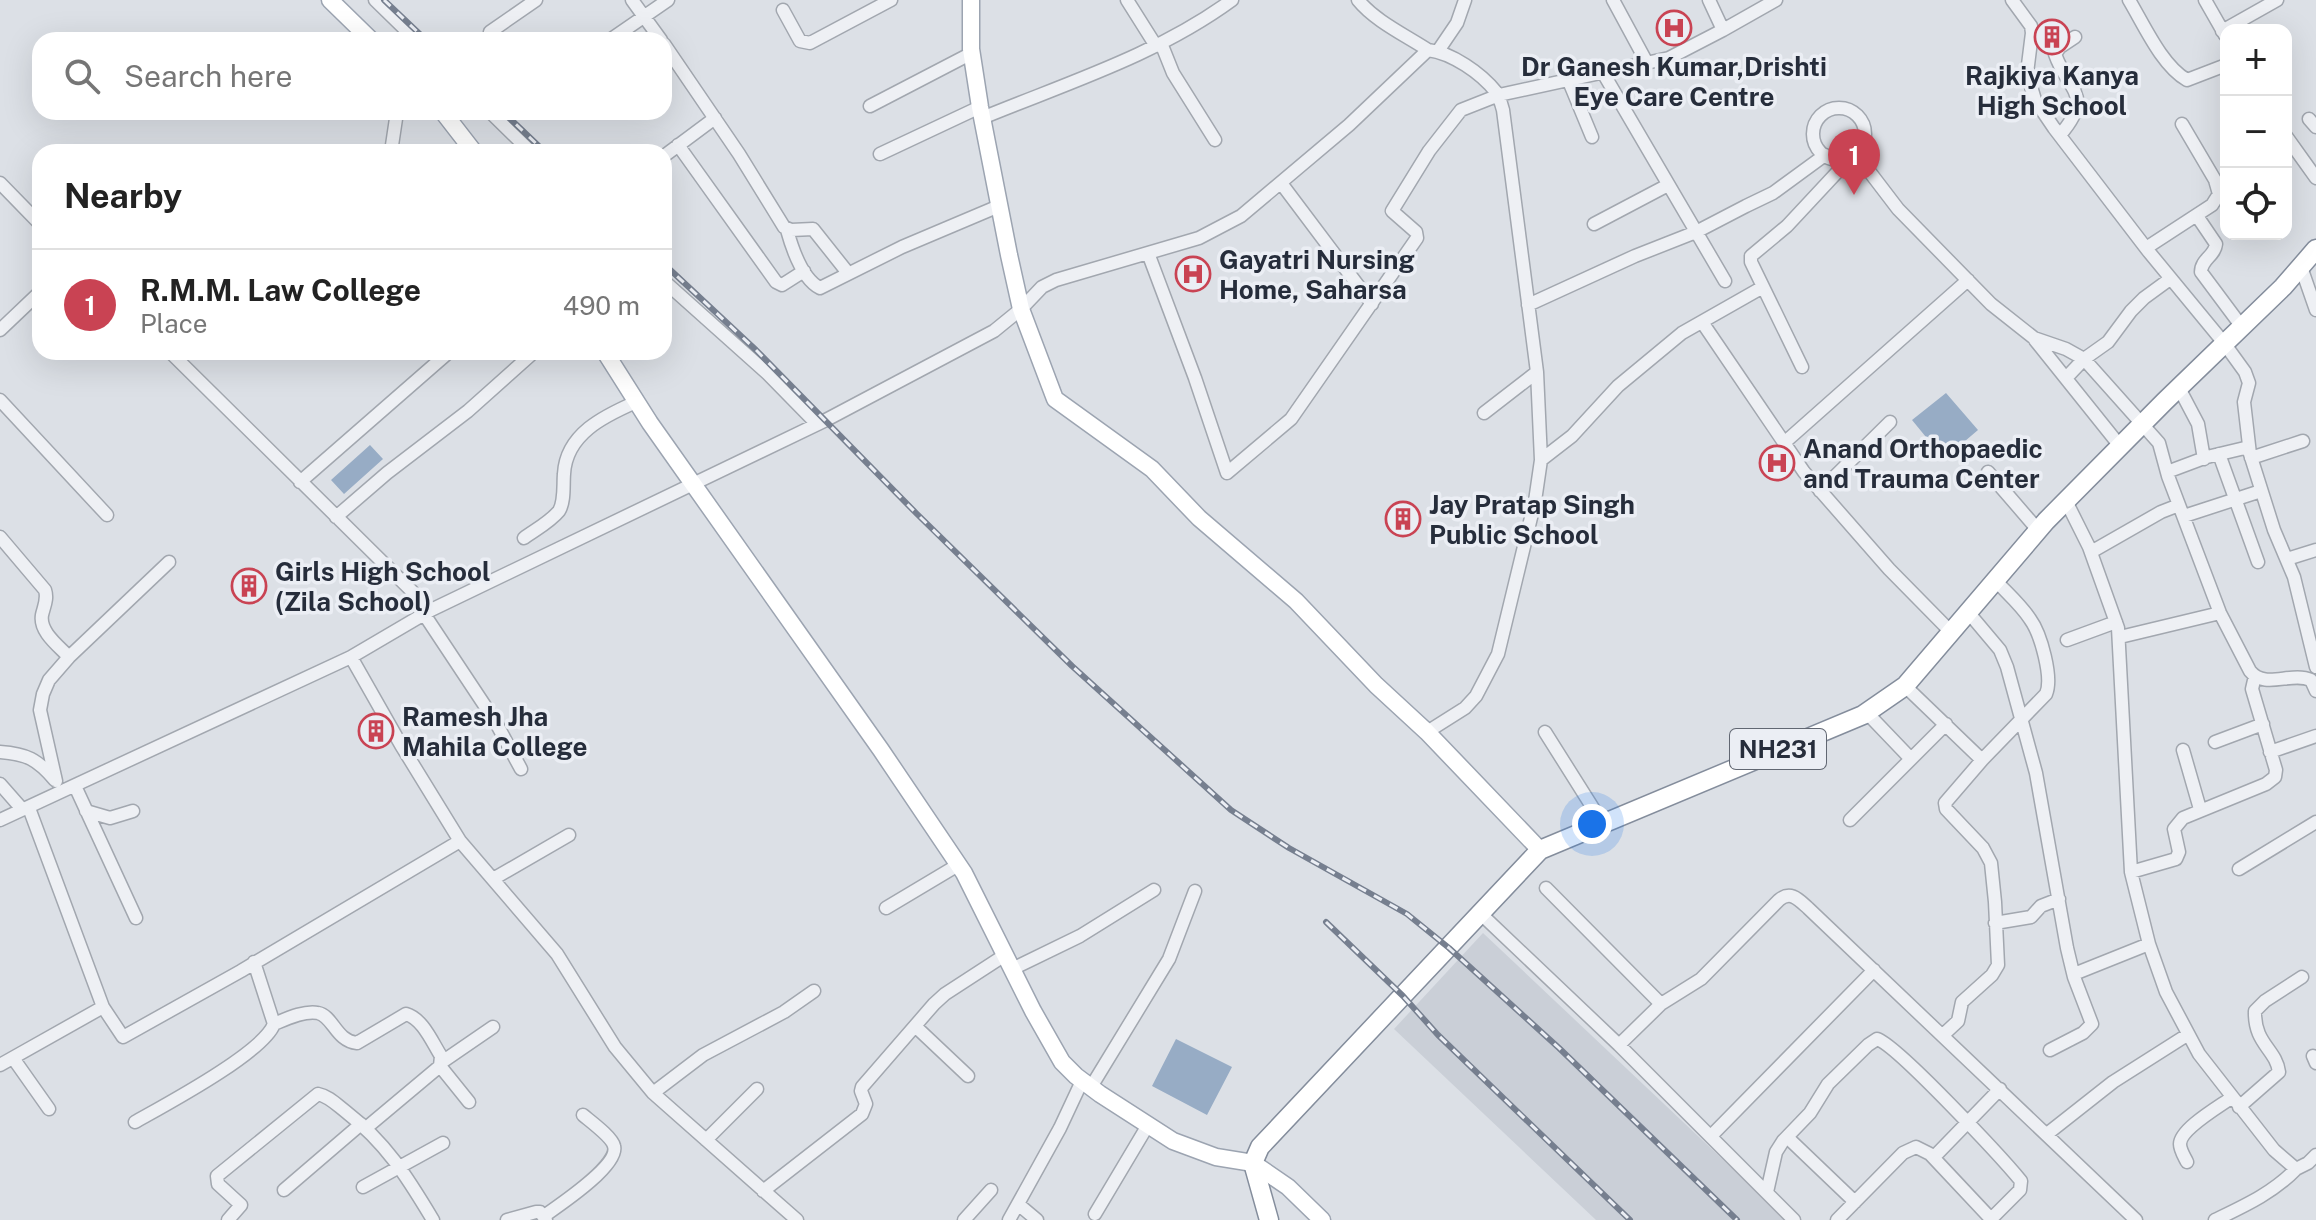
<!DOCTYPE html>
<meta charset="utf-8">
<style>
body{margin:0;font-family:"Public Sans",sans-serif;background:#f6f6f6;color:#222}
.controls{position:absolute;right:24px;top:24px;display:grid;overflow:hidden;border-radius:16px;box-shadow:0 8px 32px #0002}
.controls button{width:72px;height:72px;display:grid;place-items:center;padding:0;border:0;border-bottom:2px solid #e0e0e0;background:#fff;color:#222;font:40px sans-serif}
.you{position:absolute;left:1592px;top:824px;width:28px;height:28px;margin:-20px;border:6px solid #fff;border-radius:50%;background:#1a73e8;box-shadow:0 0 0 12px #1a73e833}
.badge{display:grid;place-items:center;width:52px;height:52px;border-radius:50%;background:#c94353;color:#fff;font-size:26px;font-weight:700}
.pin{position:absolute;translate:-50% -66px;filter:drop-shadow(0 2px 4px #0008)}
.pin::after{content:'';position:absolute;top:42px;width:28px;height:24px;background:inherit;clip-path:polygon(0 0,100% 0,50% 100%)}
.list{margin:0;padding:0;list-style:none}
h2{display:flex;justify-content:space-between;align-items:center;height:104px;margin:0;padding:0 32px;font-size:34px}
h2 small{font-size:26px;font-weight:400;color:#767676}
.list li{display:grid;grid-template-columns:52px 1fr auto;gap:24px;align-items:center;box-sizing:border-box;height:112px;padding:0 32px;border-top:2px solid #e0e0e0}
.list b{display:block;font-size:30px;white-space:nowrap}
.list p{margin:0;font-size:26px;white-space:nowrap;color:#767676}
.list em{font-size:26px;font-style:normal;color:#767676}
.icon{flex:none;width:44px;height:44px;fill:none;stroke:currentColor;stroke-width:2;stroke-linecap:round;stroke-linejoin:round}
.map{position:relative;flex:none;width:2316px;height:1220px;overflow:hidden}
.search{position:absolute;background:#fff;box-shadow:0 8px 32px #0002;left:32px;top:32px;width:640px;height:88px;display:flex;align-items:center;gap:20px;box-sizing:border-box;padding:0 28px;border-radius:24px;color:#767676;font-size:30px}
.panel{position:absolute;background:#fff;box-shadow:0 8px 32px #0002;left:32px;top:144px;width:640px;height:216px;border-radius:24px}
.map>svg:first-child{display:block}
.built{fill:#cacfd7}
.water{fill:#97acc5}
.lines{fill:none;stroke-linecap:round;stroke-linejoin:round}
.minor-casing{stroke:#a2a7af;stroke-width:15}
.major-casing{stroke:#9ca4b1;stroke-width:19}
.highway-casing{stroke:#848d9c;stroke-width:21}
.minor{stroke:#eef0f4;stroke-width:12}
.major{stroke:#fff;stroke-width:16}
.highway{stroke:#fff;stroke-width:18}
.rail-casing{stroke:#767f8f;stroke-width:6}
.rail{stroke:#ebeef4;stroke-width:3;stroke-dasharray:9;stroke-linecap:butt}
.labels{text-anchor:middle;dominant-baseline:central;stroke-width:7;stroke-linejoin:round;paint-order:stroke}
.shield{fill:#ebeef4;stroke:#616772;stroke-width:2}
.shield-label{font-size:24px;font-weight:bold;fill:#262d3b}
.poi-label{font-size:26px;font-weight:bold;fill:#262d3b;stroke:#ebeef4;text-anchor:start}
</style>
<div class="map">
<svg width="2316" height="1220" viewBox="0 0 2316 1220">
<rect width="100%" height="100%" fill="#dce0e6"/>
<path class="built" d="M1483,933L1787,1220H1596L1394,1029Z"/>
<path class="water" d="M1946,393L1978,430L1944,459L1912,420Z
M370,445L383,459L344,494L331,480Z
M1176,1039L1232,1067L1207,1115L1152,1086Z"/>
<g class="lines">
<g class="minor-casing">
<path id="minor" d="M375,0L416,40
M632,0L661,40
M1127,0L1156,46
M1358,0C1375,21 1405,35 1428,50
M1613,0L1646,61
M1709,0L1723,30
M2012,0L2031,26L2032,33L2027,73L2035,100L2054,128L2149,252L2224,343L2245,372L2249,383L2244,402L2250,454L2274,530L2294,577L2316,667
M2129,0C2144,25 2162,66 2187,80L2226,65
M2205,0L2225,35
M783,10L800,41L810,43L891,0
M2222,31L2277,0
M490,32L536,0
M610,40L668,0
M1161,43L1173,73L1215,140
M664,44L739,154L784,227L791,230L813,229L848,273
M1438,51L1457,23L1465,0
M1602,71L1725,281
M1568,79L1592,137
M870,106L972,53
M1813 134a26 26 0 1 1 52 0a26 26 0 1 1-52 0Z
M490,112L531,152
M982,118C1067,83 1157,55 1232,0
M2309,119L2316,127
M2060,135C2095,94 2068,92 2055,54L2060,47L2075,37
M2286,136L2316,178
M678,145L776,282L782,285L804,271
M391,152L397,112
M880,154L980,107
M1856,154L1898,209L1991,304L2034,338L2066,349L2084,359L2159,443L2168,476L2220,613L2250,671C2265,690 2291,671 2311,680L2316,691
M664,156L715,118
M0,183L40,224
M1281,183L1372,304
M2197,216L2216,244C2215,256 2201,259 2201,272L2242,327
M1594,224L1668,185
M787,230C792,248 802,279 820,288L902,247L999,206
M2146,248L2212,205L2219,194L2215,180L2182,124
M1148,253L1195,378L1227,473L1291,419L1417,238L1416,232L1392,211L1429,151L1461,110L1499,95L1669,58L1723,30L1776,0
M2301,267L2316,310
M664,281L768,374L817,424
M1528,305L1635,256L1696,232L1746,206L1773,193L1825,155
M1702,322L1804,472L1889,569L1951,632
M0,330L40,292
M2035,340L2120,446
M170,352L431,610
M1802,367L1751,262V256L1787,226L1842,167L1859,158
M2066,378L2084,359L2108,342L2131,311L2144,298L2170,279
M2179,388L2198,424L2204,459
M0,400L107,515
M1484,413L1537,372
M1784,443L1968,280
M2219,454L2258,562
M2251,458L2303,441
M1541,460L1572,436L1618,386L1682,333L1763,287
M1988,472L2038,530
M2167,472L2207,457L2249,447
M300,482L449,352
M1820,491L1890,422
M2066,501L2089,547L2118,628L2131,872L2149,944L2166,992L2199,1054L2274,1150L2296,1169L2308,1163L2316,1155
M2184,516L2261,491
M336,517L387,473L468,411L534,352
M0,537L45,590C48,599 44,606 42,615C39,632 59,646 69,657
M524,538C535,530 550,522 559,511C565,501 563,485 564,474C566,434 604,416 636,402
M2091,552L2161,512L2179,505
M2287,559L2316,550
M1968,612L2000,650L2007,667L2036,773L2067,948L2074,977L2092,1024L2083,1033L2050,1050
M424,614L495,721L521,769
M2120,637L2220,613
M2067,640L2116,622
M351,657L401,745L460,841L557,954L615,1047L653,1093L797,1220
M1905,686L1982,760
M1867,713L1911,759
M1545,732L1603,824
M2215,742L2263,724
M2183,750L2200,809
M0,752C27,754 37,759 55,780
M2270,752L2316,736
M56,781L40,710L43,694L49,680L69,657L169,562
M0,784L22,809
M75,786L136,918
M29,808L103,1007L123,1037L241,971L460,841
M86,811L110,818L133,811
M0,820L351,657L431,610L824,421L994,331L1021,309L1042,287L1056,280L1199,238L1241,216L1349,125L1428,50C1452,53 1481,73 1496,92C1500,97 1501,104 1503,110L1537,372L1541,460L1535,501L1498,654L1476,696L1465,708L1427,732
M1850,820L1946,724
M2239,869L2316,822
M2131,872L2176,859L2179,852L2174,829L2183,818L2266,784L2275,777L2276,770L2252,689L2255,676
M493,879L569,835
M1546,888L1661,1004
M886,908L958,865
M1481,914L1619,1045L1794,1220
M1995,923L2031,917L2041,906L2059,899
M1012,969L1080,936L1154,890
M2074,974L2149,944
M274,1024C286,1019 305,1010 318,1013C333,1016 336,1041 357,1043L406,1014C423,1019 432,1042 441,1056L440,1066L366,1128
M915,1026L968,1076
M1943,1035L1958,1021L1962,1002L1992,975L1998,965L1995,902L1991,863L1983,848L1946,809L1945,803L1982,760L2046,694C2053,678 2041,634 2030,619C2021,605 2007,593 1995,580
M1619,1045L1661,1004L1701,979L1779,900C1791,890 1799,900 1808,908L2136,1220
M2313,1056L2316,1063
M13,1058L49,1109
M442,1062L493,1027
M0,1065L103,1007
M440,1066L469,1102
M1091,1087L1169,959L1195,891
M653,1093L703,1055L784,1012L814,991
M2239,1107L2279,1072C2276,1049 2254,1044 2255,1011L2265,1001L2302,977
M135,1122C165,1105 263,1053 274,1024L254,962
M2047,1134L2113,1082L2187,1035
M1711,1136L1874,970
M1787,1137L1855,1202
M706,1140L757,1089
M1934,1157L2000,1089
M2187,1162C2184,1156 2180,1150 2180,1144C2180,1129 2220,1106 2231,1098
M363,1187L443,1143
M284,1190L361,1124
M763,1191L862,1114L866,1104L861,1091L862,1087L934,1004L945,994L1005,955
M1767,1192L1776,1152L1783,1141L1810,1113L1828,1084L1868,1045L1877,1039C1897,1045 2003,1159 2021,1181L2020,1190L1991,1219
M1018,1204L1037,1220
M1095,1214L1148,1125
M544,1216C558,1206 620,1165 614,1146C612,1137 590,1121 583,1115
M228,1220L241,1205L218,1184L217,1176L318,1094C328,1096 336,1104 345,1111C386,1143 406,1175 433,1220
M507,1220L536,1212H540L546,1220
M964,1220L991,1190
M1009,1220L1060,1128L1082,1081
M1837,1220L1903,1153L1916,1147L1930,1154L1992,1220
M2215,1220C2244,1206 2273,1193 2296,1169"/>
</g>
<g class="major-casing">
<path id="major" d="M330,0L371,40
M971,0V49L980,107L1009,255L1021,309L1055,399L1152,469L1199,518L1296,601L1376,685L1427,732L1540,850
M443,112L474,152
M605,352L650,423L881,750L964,873L1033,1011L1062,1062L1076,1076L1100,1094L1173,1141L1216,1157L1253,1163L1288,1187L1322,1220"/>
</g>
<g class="highway-casing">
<path id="highway" d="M1269,1220L1253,1163L1260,1147L1540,850L1863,715L1905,686L2046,521L2165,401L2283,287L2316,249"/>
</g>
<use href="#minor" class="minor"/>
<use href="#major" class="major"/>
<use href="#highway" class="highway"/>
<g class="rail-casing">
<path id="rail" d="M384,0L426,40
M503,112L545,152
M664,264L756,350L916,513L1072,666L1231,810L1289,848L1407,914L1449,948L1559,1048L1737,1220
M1326,922L1403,996L1438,1035L1630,1220"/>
</g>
<use href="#rail" class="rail"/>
</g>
<defs>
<g id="hospital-ring" transform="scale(1.8)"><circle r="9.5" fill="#ebeef4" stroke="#c94353" stroke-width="1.5"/><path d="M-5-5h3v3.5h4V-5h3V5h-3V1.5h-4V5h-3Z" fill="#c94353"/></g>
<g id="building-ring" transform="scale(1.8)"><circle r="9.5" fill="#ebeef4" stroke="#c94353" stroke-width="1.5"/><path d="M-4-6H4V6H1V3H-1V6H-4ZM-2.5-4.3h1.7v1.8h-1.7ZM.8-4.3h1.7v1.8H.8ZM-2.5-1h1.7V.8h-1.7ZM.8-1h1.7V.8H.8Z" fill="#c94353"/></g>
</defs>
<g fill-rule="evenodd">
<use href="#hospital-ring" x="1674" y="28"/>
<use href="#building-ring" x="2052" y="37"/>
<use href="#hospital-ring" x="1193" y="274"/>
<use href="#hospital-ring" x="1777" y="463"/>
<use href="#building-ring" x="1403" y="519"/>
<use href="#building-ring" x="249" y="586"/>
<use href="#building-ring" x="376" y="731"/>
</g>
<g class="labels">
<rect class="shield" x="1730" y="729" width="96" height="40" rx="6"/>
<g class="shield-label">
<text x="1778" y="749">NH231</text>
</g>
<g class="poi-label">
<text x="1674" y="66" text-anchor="middle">Dr Ganesh Kumar,Drishti<tspan x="1674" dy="30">Eye Care Centre</tspan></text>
<text x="2052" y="75" text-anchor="middle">Rajkiya Kanya<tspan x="2052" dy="30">High School</tspan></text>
<text x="1219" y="259">Gayatri Nursing<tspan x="1219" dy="30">Home, Saharsa</tspan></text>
<text x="1803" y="448">Anand Orthopaedic<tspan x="1803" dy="30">and Trauma Center</tspan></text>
<text x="1429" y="504">Jay Pratap Singh<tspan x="1429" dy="30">Public School</tspan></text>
<text x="275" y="571">Girls High School<tspan x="275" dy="30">(Zila School)</tspan></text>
<text x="402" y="716">Ramesh Jha<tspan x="402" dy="30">Mahila College</tspan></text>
</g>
</g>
</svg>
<div class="controls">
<button>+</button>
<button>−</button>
<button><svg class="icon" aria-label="locate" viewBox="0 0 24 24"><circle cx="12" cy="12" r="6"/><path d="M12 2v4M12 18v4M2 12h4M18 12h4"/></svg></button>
</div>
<div class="you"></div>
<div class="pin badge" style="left:1854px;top:195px">1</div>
<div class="search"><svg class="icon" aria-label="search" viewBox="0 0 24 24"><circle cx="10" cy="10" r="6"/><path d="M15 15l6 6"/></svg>Search here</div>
<section class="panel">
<h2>Nearby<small></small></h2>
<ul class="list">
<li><span class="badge">1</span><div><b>R.M.M. Law College</b><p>Place</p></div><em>490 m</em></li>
</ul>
</section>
</div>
